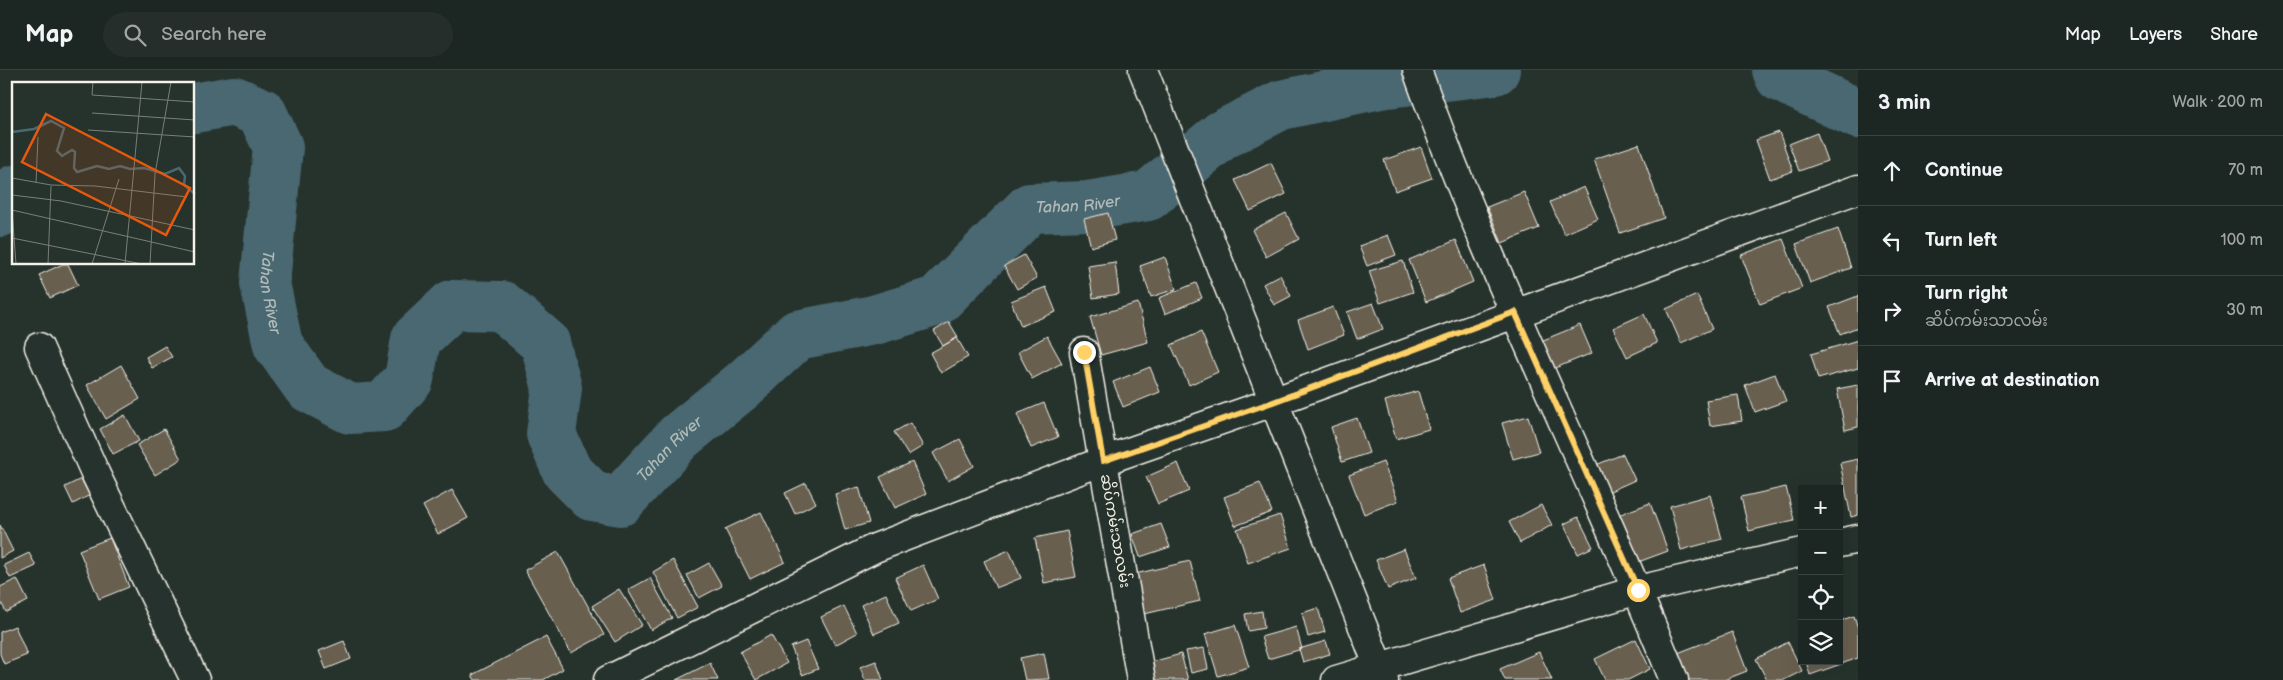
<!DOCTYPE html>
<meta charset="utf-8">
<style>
body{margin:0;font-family:"Balsamiq Sans","Noto Sans Myanmar",sans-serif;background:#252e2a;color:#f1f3f6}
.controls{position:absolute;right:15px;bottom:15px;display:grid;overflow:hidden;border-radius:0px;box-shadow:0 5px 20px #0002}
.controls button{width:45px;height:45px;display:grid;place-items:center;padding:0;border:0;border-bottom:1px solid #3a4340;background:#1c2622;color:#f1f3f6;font:25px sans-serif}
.stop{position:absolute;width:15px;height:15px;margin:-11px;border:4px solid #ffd166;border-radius:50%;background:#fff}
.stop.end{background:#ffd166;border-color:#fff;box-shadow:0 1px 5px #0008}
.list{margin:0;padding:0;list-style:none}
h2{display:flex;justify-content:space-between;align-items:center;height:65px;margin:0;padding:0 20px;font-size:21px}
h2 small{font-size:16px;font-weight:400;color:#a0a5a5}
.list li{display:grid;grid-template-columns:32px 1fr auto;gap:15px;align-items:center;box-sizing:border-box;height:70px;padding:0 20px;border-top:1px solid #3a4340}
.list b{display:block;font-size:19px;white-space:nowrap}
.list p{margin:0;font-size:16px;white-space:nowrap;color:#a0a5a5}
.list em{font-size:16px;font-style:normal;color:#a0a5a5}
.icon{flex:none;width:28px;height:28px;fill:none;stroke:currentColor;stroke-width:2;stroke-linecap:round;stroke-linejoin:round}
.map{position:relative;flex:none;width:1858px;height:610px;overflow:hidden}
header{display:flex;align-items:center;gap:30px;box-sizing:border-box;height:70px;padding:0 25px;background:#1c2622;border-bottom:1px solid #3a4340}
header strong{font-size:24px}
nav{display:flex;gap:28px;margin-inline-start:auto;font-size:18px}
.search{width:350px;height:45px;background:#252e2a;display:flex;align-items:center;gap:12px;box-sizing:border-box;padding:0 18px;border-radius:28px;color:#a0a5a5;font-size:19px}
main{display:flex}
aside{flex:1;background:#1c2622}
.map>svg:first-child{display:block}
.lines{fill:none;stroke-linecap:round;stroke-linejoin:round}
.river{stroke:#4a6871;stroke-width:50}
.building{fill:#675f50;stroke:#f4f1e8}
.minor-casing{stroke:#f4f1e8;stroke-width:31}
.minor{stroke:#26332d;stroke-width:28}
.route{stroke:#ffd166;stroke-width:6}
.labels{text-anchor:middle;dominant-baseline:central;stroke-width:4.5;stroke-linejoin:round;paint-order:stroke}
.street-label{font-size:15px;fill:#f4f1e8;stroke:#26332d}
.water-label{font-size:16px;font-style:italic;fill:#b0bab8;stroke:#26332d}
.inset-river{fill:none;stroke:#4a6871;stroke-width:2.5}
.inset-road{fill:none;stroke:#787f78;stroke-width:1}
.view{fill:#e8590c;fill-opacity:0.15;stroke:#e8590c;stroke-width:2.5}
.inset-edge{fill:none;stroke:#f4f1e8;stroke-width:2.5}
</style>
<header>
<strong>Map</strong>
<div class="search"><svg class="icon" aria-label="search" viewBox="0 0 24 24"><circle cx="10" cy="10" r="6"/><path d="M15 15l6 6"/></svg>Search here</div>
<nav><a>Map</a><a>Layers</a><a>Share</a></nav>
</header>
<main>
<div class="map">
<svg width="1858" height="610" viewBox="0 0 1858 610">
<rect width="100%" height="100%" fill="#26332d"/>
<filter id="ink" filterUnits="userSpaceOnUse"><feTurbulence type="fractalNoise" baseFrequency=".02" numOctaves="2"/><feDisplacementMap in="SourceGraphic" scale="10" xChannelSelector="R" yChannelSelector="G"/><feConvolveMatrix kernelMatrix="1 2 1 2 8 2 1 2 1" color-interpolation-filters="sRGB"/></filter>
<g filter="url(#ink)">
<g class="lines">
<g class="river">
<path d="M1777,0L1780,7L1858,44"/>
<path id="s1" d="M194,38L234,31L262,43L278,77L265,213L278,275L308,317L350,339L384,337L409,309L416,269L452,235L502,236L545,273L557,318L551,364L567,401L592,426L620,431L679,367L743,315L797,265L874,250L937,231L1030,138L1088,136L1148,126L1222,65L1281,35L1380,14L1495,0"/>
<path d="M0,142L14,120"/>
</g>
</g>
<path class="building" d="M1779,62L1793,101L1770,109L1756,70Z
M1817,63L1827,91L1799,101L1789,74Z
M1639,74L1664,148L1620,163L1594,89Z
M1421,77L1432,108L1395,121L1384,90Z
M1271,93L1286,124L1250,141L1235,110Z
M1584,117L1598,149L1564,164L1550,132Z
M1524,122L1539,158L1502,173L1487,137Z
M1108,143L1115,170L1091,177L1084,149Z
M1286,143L1299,169L1266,187L1252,160Z
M1838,159L1851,198L1810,213L1796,174Z
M1388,165L1396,185L1367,196L1359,176Z
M1783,169L1802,218L1760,234L1741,185Z
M1456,170L1473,212L1426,232L1409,190Z
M1024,185L1037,208L1017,219L1004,196Z
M1165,187L1176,219L1151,227L1140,196Z
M1403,191L1413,222L1380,233L1369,201Z
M1115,192L1119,224L1093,228L1088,196Z
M63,194H68L78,215L50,228L39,205Z
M1280,205L1291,226L1274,235L1263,214Z
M1196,213L1202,228L1165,244L1159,228Z
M1046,217L1056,242L1021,256L1011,231Z
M1697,225L1712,259L1681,273L1666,239Z
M1858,226V257L1840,264L1829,237Z
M1138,233L1148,272L1101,285L1090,247Z
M1373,233L1383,259L1357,269L1347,242Z
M1333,237L1344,265L1308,279L1298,250Z
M1644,244L1657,273L1627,287L1613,258Z
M949,252L958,267L943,276L934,261Z
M1580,255L1592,283L1548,301L1536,273Z
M1201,262L1218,302L1189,315L1171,275Z
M1047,266L1062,293L1032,309L1018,282Z
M957,268L968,287L941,303L930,283Z
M1858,270V298L1818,309L1811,284Z
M165,276L172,287L152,298L146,287Z
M121,295L140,329L106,349L87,315Z
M1150,297L1160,322L1123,337L1113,312Z
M1775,304L1786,331L1755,342L1745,315Z
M1858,315V357L1845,360L1837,319Z
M1418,321L1429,359L1396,369L1385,331Z
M1738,325L1742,351L1710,356L1706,330Z
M1044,333L1058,367L1031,378L1017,344Z
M125,345L139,371L113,384L100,359Z
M1528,346L1539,382L1513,389L1502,353Z
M1357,348L1369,383L1342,392L1331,357Z
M910,353L923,376L908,385L894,362Z
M164,359L181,389L155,405L137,375Z
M960,369L974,396L948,411L933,383Z
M1623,384L1635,410L1608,422L1596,395Z
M1858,389V445L1851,447L1840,393Z
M912,392L926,424L895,438L880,407Z
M1383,392L1398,431L1364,444L1349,405Z
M1178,393L1189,421L1158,434L1146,407Z
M81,409L90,425L73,434L65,417Z
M806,413L816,433L795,444L785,423Z
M1260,413L1272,442L1235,456L1224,427Z
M859,417L869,453L845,460L835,424Z
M1786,417L1794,450L1749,461L1741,427Z
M452,420L468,448L438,464L423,436Z
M1710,425L1722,469L1681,480L1670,436Z
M1650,433L1668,481L1630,495L1613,447Z
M1541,435L1552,455L1520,473L1509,452Z
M761,442L785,492L750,509L725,459Z
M1280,445L1291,478L1248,493L1237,459Z
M1578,447L1593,477L1578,484L1564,454Z
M1161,454L1170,477L1140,487L1132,464Z
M0,455L13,481L0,488Z
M1067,461L1076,507L1044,513L1035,468Z
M110,468L129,517L99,529L79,480Z
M1404,479L1416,508L1388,519L1376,490Z
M1009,480L1021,508L996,518L984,491Z
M558,482L604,565L571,583L525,500Z
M29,483L36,496L10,508L4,495Z
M673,490L698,537L677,548L653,502Z
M1190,491L1200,531L1140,545L1131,505Z
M709,493L722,516L699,528L687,505Z
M923,495L938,529L911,541L895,508Z
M1484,495L1496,530L1460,543L1448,508Z
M650,508L672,548L651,560L628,520Z
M17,509L28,531L6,542L0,530V517Z
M619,519L642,555L615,572L592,536Z
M886,524L899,553L874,564L861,535Z
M844,536L857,563L835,575L821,547Z
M1318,538L1325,562L1308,567L1302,543Z
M1262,541L1264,558L1248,561L1245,544Z
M1854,546L1858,558V588L1810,605L1806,591H1839V551Z
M1235,555L1249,597L1218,606L1205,564Z
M15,556L27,585L4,594L0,584V562Z
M1296,557L1302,579L1268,589L1261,567Z
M1732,562L1747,601L1724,610H1679L1670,586Z
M771,565L787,593L756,610L740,582Z
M546,567L563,599L543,610H475L472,605Z
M1636,569L1650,599L1628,610H1605L1595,589Z
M344,571L351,589L326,599L319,581Z
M806,571L818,599L802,605L791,577Z
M1326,571L1330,584L1303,592L1299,579Z
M1788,572L1802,601L1784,610H1767L1756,589Z
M1204,578L1208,599L1191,603L1186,581Z
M1539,582L1552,610H1505L1500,599Z
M1044,583L1049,609L1025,610L1020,588Z
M1181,584L1188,610H1153L1148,593Z
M876,591L883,610H865L860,597Z
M710,593L718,610H676Z"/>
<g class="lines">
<g class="minor-casing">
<path id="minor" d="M1143,0L1384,610
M1417,0C1491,208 1592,405 1674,610
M39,277L96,405L195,610
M1084,282L1141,610
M1839,473L1858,469
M608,610L875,478L1103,391L1273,332L1858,119
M1336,610L1638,520L1802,482"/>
</g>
<use href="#minor" class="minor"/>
</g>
</g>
<g class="lines" filter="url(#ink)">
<path class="route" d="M1084,282L1103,391L1273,332L1515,242L1638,520"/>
</g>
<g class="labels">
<g class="street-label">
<text transform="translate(1115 461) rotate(80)">ဆိပ်ကမ်းသာလမ်း</text>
</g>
<g class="water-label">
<text stroke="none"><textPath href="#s1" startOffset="1440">Tahan River</textPath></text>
<text stroke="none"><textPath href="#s1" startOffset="255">Tahan River</textPath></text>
<text stroke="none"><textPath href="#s1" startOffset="945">Tahan River</textPath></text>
</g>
</g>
<g transform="translate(12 12)">
<rect width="182" height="182" fill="#26332d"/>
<path class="inset-river" d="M0,50L22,47L39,39L52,46L45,69L50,74L60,68L63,70L62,86L65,90L85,84L97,87L108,84L118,87L132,86L153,92L167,86L173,94L172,103L183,112"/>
<path class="inset-road" d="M81,0L80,13L183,20M80,31L183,38M76,48L183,55M0,96L39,103L83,104L175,115M24,101L26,55M0,113L49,119L183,148M0,128L183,170M0,128L4,182M0,156L130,182M36,182L39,104M80,182L107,97M113,182L130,0M138,182L143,92L159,0"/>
<path class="view" d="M34,32L178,106L154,153L10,80Z"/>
<rect width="182" height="182" class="inset-edge"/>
</g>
</svg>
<div class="controls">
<button>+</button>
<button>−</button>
<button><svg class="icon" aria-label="locate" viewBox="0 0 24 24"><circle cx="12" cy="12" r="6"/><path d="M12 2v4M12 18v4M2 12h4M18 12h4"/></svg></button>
<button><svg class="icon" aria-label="layers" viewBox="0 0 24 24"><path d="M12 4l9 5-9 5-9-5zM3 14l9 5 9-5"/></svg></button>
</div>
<div class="stop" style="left:1638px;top:520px"></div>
<div class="stop end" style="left:1084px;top:282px"></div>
</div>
<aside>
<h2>3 min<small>Walk · 200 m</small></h2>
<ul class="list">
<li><svg class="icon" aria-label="ahead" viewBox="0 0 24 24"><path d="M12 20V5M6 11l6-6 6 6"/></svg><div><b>Continue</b></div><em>70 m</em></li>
<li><svg class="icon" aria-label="left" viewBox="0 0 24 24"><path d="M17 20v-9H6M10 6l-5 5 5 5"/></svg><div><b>Turn left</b></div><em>100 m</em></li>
<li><svg class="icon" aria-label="right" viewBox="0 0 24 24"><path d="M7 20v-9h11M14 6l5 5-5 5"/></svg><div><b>Turn right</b><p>ဆိပ်ကမ်းသာလမ်း</p></div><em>30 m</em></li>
<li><svg class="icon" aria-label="arrive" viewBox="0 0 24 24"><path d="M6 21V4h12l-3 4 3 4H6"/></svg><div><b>Arrive at destination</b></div></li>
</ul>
</aside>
</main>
